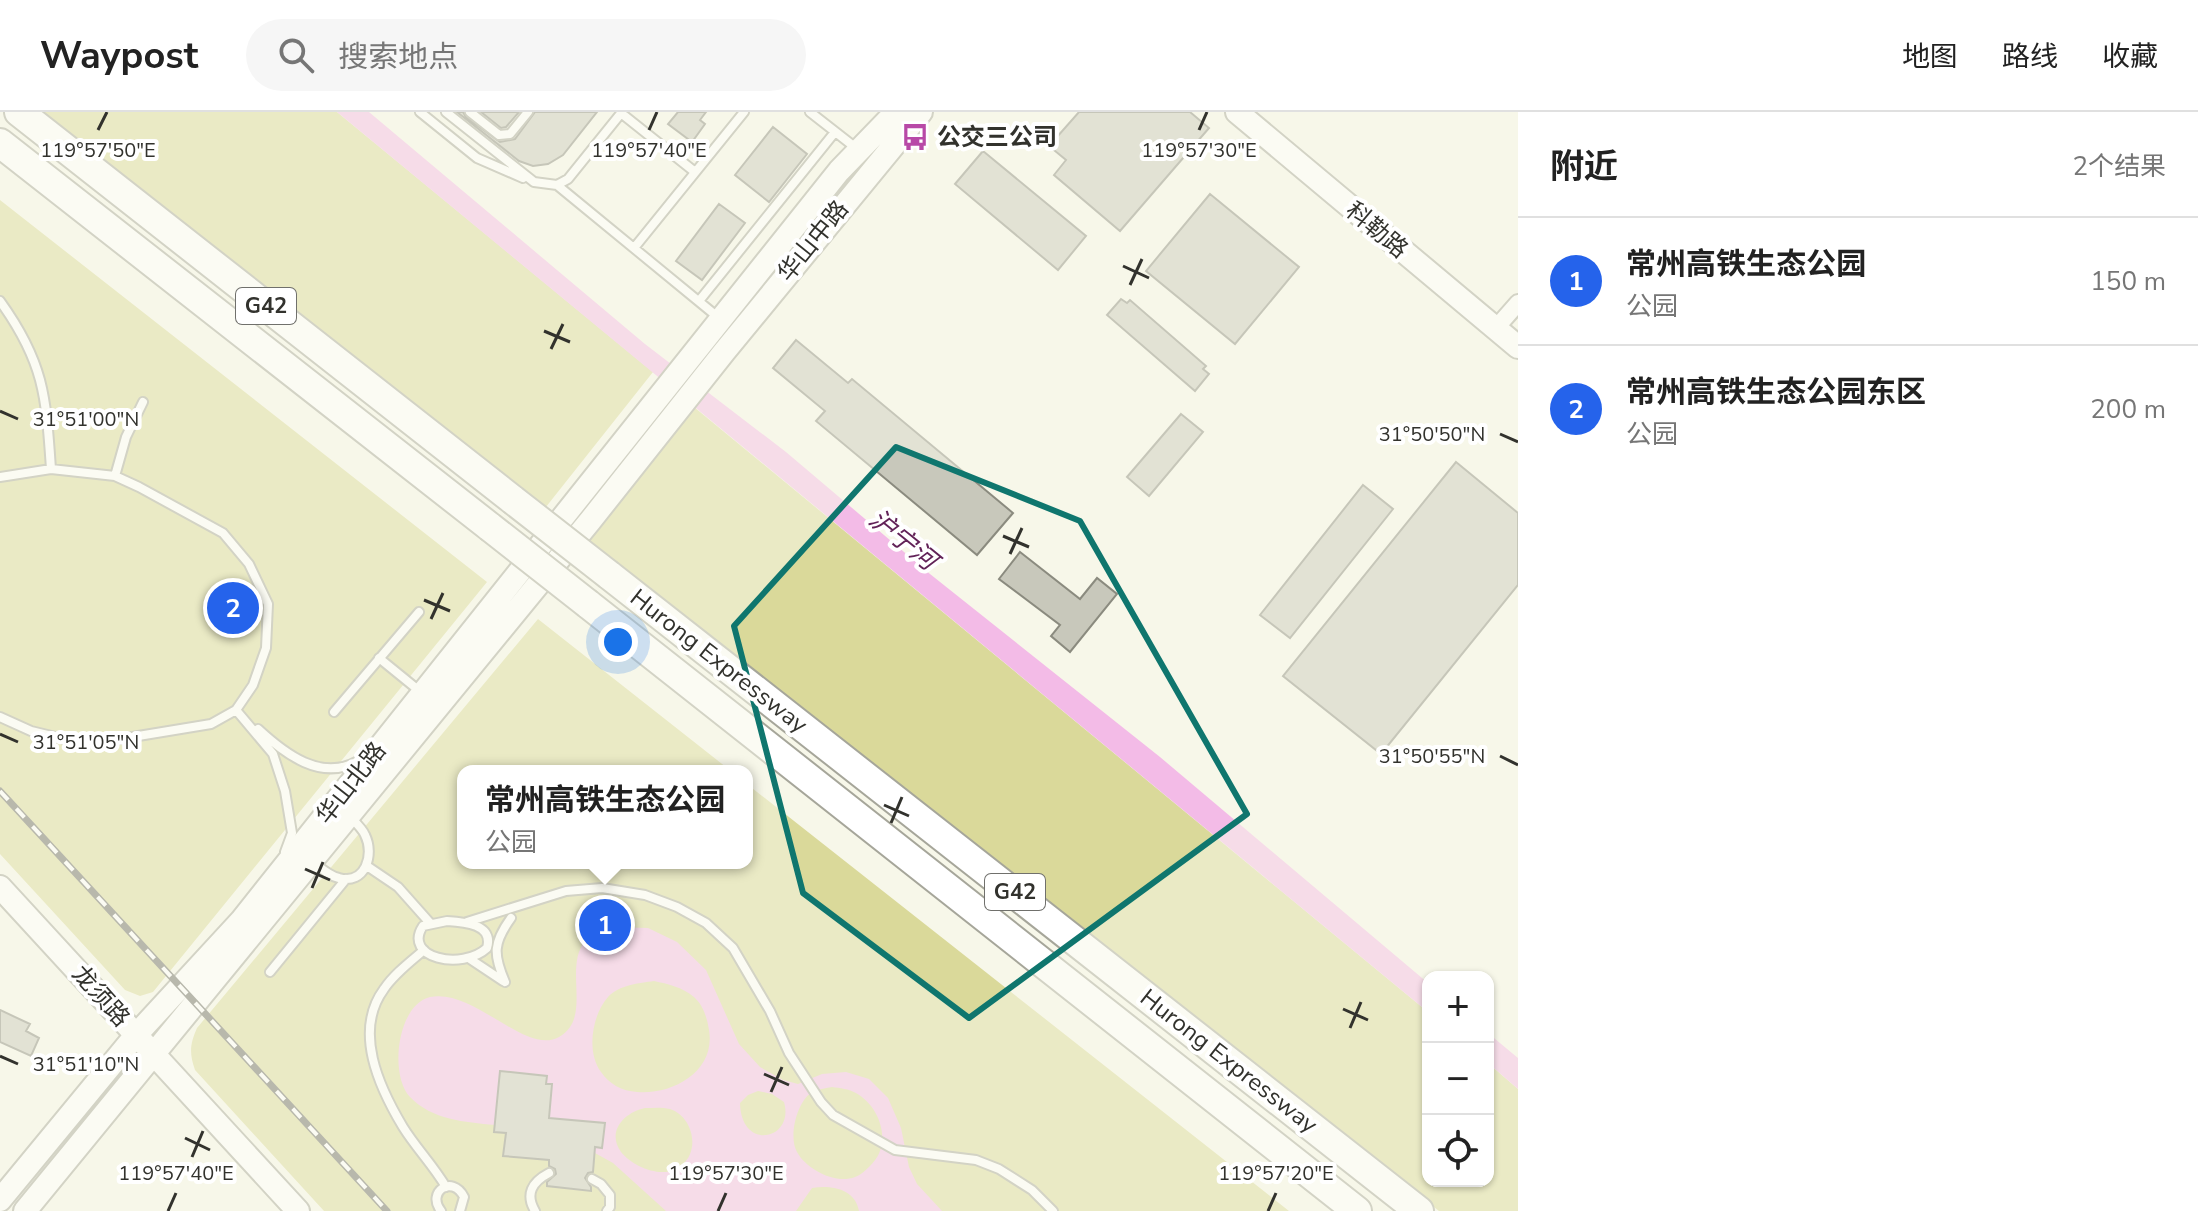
<!DOCTYPE html>
<html lang="zh">
<meta charset="utf-8">
<style>
body{margin:0;font-family:"Nunito Sans","Noto Sans SC",sans-serif;background:#f6f6f6;color:#222}
.controls{position:absolute;right:24px;bottom:24px;display:grid;overflow:hidden;border-radius:16px;box-shadow:0 2px 6px #0004}
.controls button{width:72px;height:72px;display:grid;place-items:center;padding:0;border:0;border-bottom:2px solid #e0e0e0;background:#fff;color:#222;font:40px sans-serif}
.you{position:absolute;left:618px;top:530px;width:28px;height:28px;margin:-20px;border:6px solid #fff;border-radius:50%;background:#1a73e8;box-shadow:0 0 0 12px #1a73e833}
.badge{display:grid;place-items:center;width:52px;height:52px;border-radius:50%;background:#2563eb;color:#fff;font-size:26px;font-weight:700}
.pin{position:absolute;translate:-50% -50%;border:4px solid #fff;box-shadow:0 2px 8px #0006}
.popup{position:absolute;left:457px;top:653px;width:296px;height:104px;box-sizing:border-box;display:grid;place-content:center;border-radius:16px;background:#fff;filter:drop-shadow(0 2px 6px #0005);font-size:26px;white-space:nowrap;color:#767676}
.popup b{font-size:30px;color:#222}
.popup::after{content:'';position:absolute;left:50%;top:100%;margin-left:-16px;border:16px solid transparent;border-top-color:#fff}
.list{margin:0;padding:0;list-style:none}
h2{display:flex;justify-content:space-between;align-items:center;height:104px;margin:0;padding:0 32px;font-size:34px}
h2 small{font-size:26px;font-weight:400;color:#767676}
.list li{display:grid;grid-template-columns:52px 1fr auto;gap:24px;align-items:center;box-sizing:border-box;height:128px;padding:0 32px;border-top:2px solid #e0e0e0}
.list b{display:block;font-size:30px;white-space:nowrap}
.list p{margin:0;font-size:26px;white-space:nowrap;color:#767676}
.list em{font-size:26px;font-style:normal;color:#767676}
.icon{flex:none;width:44px;height:44px;fill:none;stroke:currentColor;stroke-width:2;stroke-linecap:round;stroke-linejoin:round}
.map{position:relative;flex:none;width:1518px;height:1099px;overflow:hidden}
header{display:flex;align-items:center;gap:48px;box-sizing:border-box;height:112px;padding:0 40px;background:#fff;border-bottom:2px solid #e0e0e0}
header strong{font-size:38px}
nav{display:flex;gap:44px;margin-inline-start:auto;font-size:28px}
.search{width:560px;height:72px;background:#f6f6f6;display:flex;align-items:center;gap:20px;box-sizing:border-box;padding:0 28px;border-radius:44px;color:#767676;font-size:30px}
main{display:flex}
aside{flex:1;background:#fff}
.map>svg:first-child{display:block}
.green{fill:#dad99a}
.water{fill:#f3bbe7;fill-rule:evenodd}
.building{fill:#c8c8bb;stroke:#8b8b7f;stroke-width:2}
.lines{fill:none;stroke-linecap:round;stroke-linejoin:round}
.lane-casing{stroke:#a6a69a;stroke-width:12}
.street-casing{stroke:#a6a69a;stroke-width:20}
.secondary-casing{stroke:#a6a69a;stroke-width:26}
.highway-casing{stroke:#a6a69a;stroke-width:32}
.lane{stroke:#fff;stroke-width:8}
.street{stroke:#fff;stroke-width:16}
.secondary{stroke:#fff;stroke-width:22}
.highway{stroke:#fff;stroke-width:28}
.rail-casing{stroke:#6b6b63;stroke-width:7}
.rail{stroke:#fff;stroke-width:4;stroke-dasharray:12;stroke-linecap:butt}
.highway-bridge-casing{stroke:#a6a69a;stroke-width:32;stroke-linecap:butt}
.highway-bridge{stroke:#fff;stroke-width:28}
.marked{fill:none;stroke:#0f766e;stroke-width:6;stroke-linejoin:round}
.ticks{fill:none;stroke:#32322d;stroke-width:3}
.labels{text-anchor:middle;dominant-baseline:central;stroke-width:8;stroke-linejoin:round;paint-order:stroke}
.shield{fill:#fff;stroke:#70706c;stroke-width:2}
.shield-label{font-size:22px;font-weight:bold;fill:#32322d}
.poi-label{font-size:24px;font-weight:bold;fill:#32322d;stroke:#fff;text-anchor:start}
.street-label{font-size:24px;fill:#32322d;stroke:#fff}
.water-label{font-size:26px;font-style:italic;fill:#622258;stroke:#fff}
.ticks-label{font-size:20px;text-anchor:middle;fill:#32322d;stroke:#fff;stroke-width:8;stroke-linejoin:round;paint-order:stroke}
</style>
<header>
<strong>Waypost</strong>
<div class="search"><svg class="icon" aria-label="search" viewBox="0 0 24 24"><circle cx="10" cy="10" r="6"/><path d="M15 15l6 6"/></svg>搜索地点</div>
<nav><a>地图</a><a>路线</a><a>收藏</a></nav>
</header>
<main>
<div class="map">
<svg width="1518" height="1099" viewBox="0 0 1518 1099">
<rect width="100%" height="100%" fill="#f7f7e9"/>
<path class="green" d="M35,0H337L653,260L542,400Z
M0,88L487,470L153,880L140,884L125,878L0,742Z
M694,295L1428,900V1069H1488V951L1518,977V1099H1439L586,431Z
M538,507L731,659H463V751H747V672L1289,1099H324L195,958C189,941 190,932 197,916Z"/>
<path class="water" d="M337,0H369L645,232L786,340L930,462L1160,645L1428,871V900Z
M611,815L648,816L677,830L706,858L739,932L760,955L783,968L798,972L822,962L846,960L869,967L888,986L901,1016L909,1055L917,1072L942,1099H859C855,1077 832,1073 812,1076L796,1099H666L613,1051L595,1041V1035H602L604,1011L549,1006L552,973L546,972L547,964L495,1013C465,1010 432,1008 410,985C389,963 397,893 430,885C474,876 526,944 559,925C593,906 563,856 585,829C590,823 604,819 611,815ZM654,869C668,872 682,875 694,885C703,893 707,905 709,918C716,959 673,983 637,980C622,979 609,972 601,960C586,940 592,903 608,885C619,873 639,871 654,869ZM832,975C840,976 849,977 856,981C881,995 893,1033 870,1054C867,1057 860,1064 855,1065C836,1073 806,1057 797,1040C788,1025 797,987 814,979C819,977 827,976 832,975ZM758,979L772,982L784,990C795,1028 741,1040 740,991L748,983ZM645,996C653,996 662,995 670,997C692,1004 701,1037 682,1053C665,1069 633,1055 621,1040C606,1019 625,1000 645,996Z
M1488,921L1518,946V977L1488,951Z"/>
<path class="building" d="M457,0H463L466,5L500,30L515,27L535,0H597L563,43L548,52L533,54L519,49Z
M481,0H519L506,15L501,16Z
M678,0H706L700,8L705,12L692,30L668,12Z
M1079,0H1190L1209,16L1120,119L1054,63L1066,48L1049,34Z
M773,15L807,42L769,90L735,63Z
M983,39L1086,124L1058,158L955,72Z
M1210,82L1299,155L1235,232L1146,159Z
M719,92L745,111L702,168L676,149Z
M1121,187L1127,191L1130,188L1206,254L1203,257L1209,262L1195,279L1107,203Z
M796,228L848,271L852,267L1013,401L977,443L816,309L825,299L773,256Z
M1181,302L1203,320L1149,384L1127,365Z
M1456,350L1518,401V473L1381,642L1283,564Z
M1363,373L1393,397L1290,526L1260,503Z
M1020,440L1080,487L1097,466L1117,482L1070,540L1051,524L1060,513L999,467Z
M0,898L30,912L26,919L39,926L31,944L0,930Z
M500,959L547,964L546,972H552L549,1006L605,1011L602,1036L595,1035L593,1060L588,1061L585,1066L591,1075V1079L547,1074V1070L556,1062L555,1057L549,1054V1048L503,1044L506,1021L494,1020Z"/>
<g class="lines">
<g class="lane-casing">
<path id="lane" d="M420,0L477,46L523,66
M446,0L534,70L557,73L719,206
M470,0L499,23L510,22L528,0
M810,0L856,36
M621,1L695,60
M557,73L568,67L622,0
M634,136L744,0
M0,189C44,250 46,284 51,357
M699,189L835,20
M115,364L126,325L143,290
M0,365L51,357L115,364L139,375L223,421L249,452L268,492L266,536L253,573L236,598L211,612L114,628L72,629L31,619L0,605
M379,546L422,581
M236,598L273,642L285,679L292,721L285,740
M334,600L419,500
M258,617C285,642 321,670 358,649
M312,749C321,756 329,764 339,766C365,773 375,743 365,723C362,716 355,710 349,704
M367,754L398,775L430,811
M447,809C464,810 494,812 487,836C462,859 402,846 423,814Z
M467,810L566,779L602,776L645,783L677,795L706,811L733,836L770,899L789,941L821,990L833,1003L895,1038L976,1048L999,1057L1032,1078L1053,1099
M424,838C410,850 394,862 384,877C353,919 379,975 403,1015C416,1036 433,1053 446,1075
M470,847L503,869
M270,860L346,767
M505,870C493,842 493,831 511,806
M592,1067L601,1072L610,1083V1095L607,1099
M441,1099C426,1080 452,1062 464,1085L460,1099
M535,1099C525,1082 532,1070 549,1061"/>
</g>
<g class="street-casing">
<path id="street" d="M1496,216L1518,191"/>
</g>
<g class="secondary-casing">
<path id="secondary" d="M1237,0L1518,235
M0,775L298,1099
M0,1088L136,923L241,809L839,59L896,0
M25,1099L590,409L724,240L921,0"/>
</g>
<g class="highway-casing">
<path id="highway" d="M19,0L513,388
M0,31L490,415
M609,463L1419,1099
M588,492L1357,1099"/>
</g>
<use href="#lane" class="lane"/>
<use href="#street" class="street"/>
<use href="#secondary" class="secondary"/>
<use href="#highway" class="highway"/>
<g class="rail-casing">
<path id="rail" d="M0,679L387,1099"/>
</g>
<use href="#rail" class="rail"/>
<g class="highway-bridge-casing">
<path id="highway-bridge" d="M513,388L609,463
M490,415L588,492"/>
</g>
<use href="#highway-bridge" class="highway-bridge"/>
</g>
<path d="M0 0H1518V1099H0ZM896,335L1080,409L1247,702L969,906L803,781L734,514Z" fill="#f7f7e9" fill-opacity=".55" fill-rule="evenodd"/>
<path class="marked" d="M896,335L1080,409L1247,702L969,906L803,781L734,514Z"/>
<path class="ticks" d="M98,18L107,0M649,18L657,0M1199,18L1207,0M1123,154L1149,166M1130,173L1142,147M544,219L570,230M551,237L563,212M0,299L18,307M1500,322L1518,330M1003,424L1029,435M1010,442L1022,416M424,488L450,499M431,507L443,481M0,622L18,630M1500,644L1518,653M884,693L909,704M891,711L902,685M305,757L330,768M312,776L323,750M1343,897L1368,908M1350,916L1361,890M0,944L18,952M764,962L789,973M771,980L782,955M185,1026L210,1038M192,1045L203,1019M168,1099L176,1081M718,1099L726,1081M1268,1099L1276,1081"/>
<defs>
<g id="bus-bare" transform="scale(2.16)"><path d="M-5-6H5V4H4V6H2V4H-2V6H-4V4H-5ZM-3.5-4V0h7V-4ZM-3.5 1.2v1.5H-2V1.2ZM2 1.2v1.5H3.5V1.2Z" fill="#b849a7" stroke="#fff" stroke-width="2.5" paint-order="stroke"/></g>
</defs>
<g fill-rule="evenodd">
<use href="#bus-bare" x="915" y="25"/>
</g>
<g class="labels">
<g class="shield">
<rect x="236" y="176" width="60" height="36" rx="6"/>
<rect x="985" y="762" width="60" height="36" rx="6"/>
</g>
<g class="shield-label">
<text x="266" y="194">G42</text>
<text x="1015" y="780">G42</text>
</g>
<g class="poi-label">
<text x="937" y="25">公交三公司</text>
</g>
<g class="street-label">
<text transform="translate(1377 118) rotate(40)">科勒路</text>
<text transform="translate(813 129) rotate(-51)">华山中路</text>
<text transform="translate(719 549) rotate(38)">Hurong Expressway</text>
<text transform="translate(351 671) rotate(-52)">华山北路</text>
<text transform="translate(101 884) rotate(48)">龙须路</text>
<text transform="translate(1229 949) rotate(38)">Hurong Expressway</text>
</g>
<g class="water-label">
<text transform="translate(903 428) rotate(39)">沪宁河</text>
</g>
</g>
<g class="ticks-label">
<text x="98" y="45">119°57'50"E</text>
<text x="649" y="45">119°57'40"E</text>
<text x="1199" y="45">119°57'30"E</text>
<text x="86" y="314">31°51'00"N</text>
<text x="1432" y="329">31°50'50"N</text>
<text x="86" y="637">31°51'05"N</text>
<text x="1432" y="651">31°50'55"N</text>
<text x="86" y="959">31°51'10"N</text>
<text x="176" y="1068">119°57'40"E</text>
<text x="726" y="1068">119°57'30"E</text>
<text x="1276" y="1068">119°57'20"E</text>
</g>
</svg>
<div class="controls">
<button>+</button>
<button>−</button>
<button><svg class="icon" aria-label="locate" viewBox="0 0 24 24"><circle cx="12" cy="12" r="6"/><path d="M12 2v4M12 18v4M2 12h4M18 12h4"/></svg></button>
</div>
<div class="you"></div>
<div class="pin badge" style="left:605px;top:813px">1</div>
<div class="popup"><b>常州高铁生态公园</b>公园</div>
<div class="pin badge" style="left:233px;top:496px">2</div>
</div>
<aside>
<h2>附近<small>2个结果</small></h2>
<ul class="list">
<li><span class="badge">1</span><div><b>常州高铁生态公园</b><p>公园</p></div><em>150 m</em></li>
<li><span class="badge">2</span><div><b>常州高铁生态公园东区</b><p>公园</p></div><em>200 m</em></li>
</ul>
</aside>
</main>
